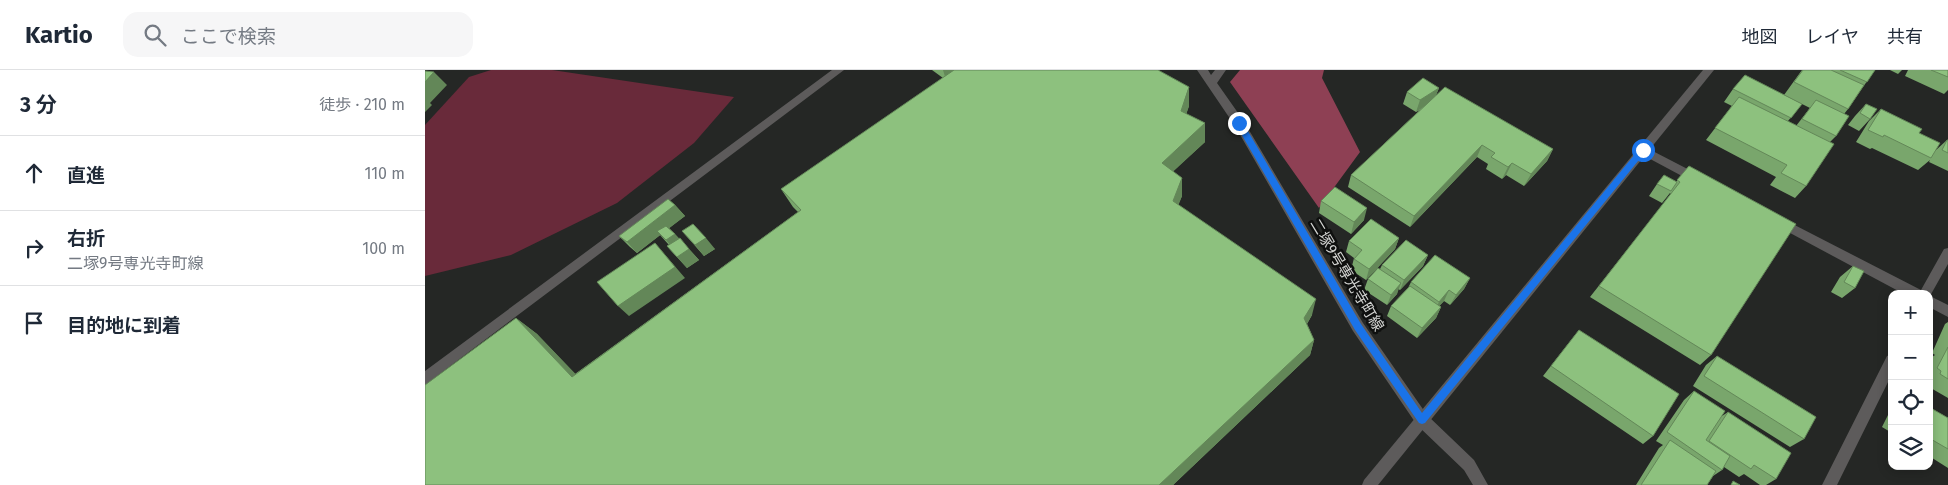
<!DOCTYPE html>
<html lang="ja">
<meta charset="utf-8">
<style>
body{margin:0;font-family:"Fira Sans","Noto Sans JP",sans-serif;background:#f6f6f7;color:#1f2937}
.controls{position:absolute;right:15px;bottom:15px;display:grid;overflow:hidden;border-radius:10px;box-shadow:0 2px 12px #0003}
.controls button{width:45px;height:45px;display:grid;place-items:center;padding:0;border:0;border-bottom:1px solid #e0e1e3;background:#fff;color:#1f2937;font:25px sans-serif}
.stop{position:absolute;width:15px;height:15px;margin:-11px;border:4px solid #1a73e8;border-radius:50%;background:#fff}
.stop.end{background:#1a73e8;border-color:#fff;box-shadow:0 1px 5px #0008}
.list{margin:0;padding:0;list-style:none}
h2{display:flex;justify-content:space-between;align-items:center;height:65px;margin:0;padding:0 20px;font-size:21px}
h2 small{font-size:16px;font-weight:400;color:#747a83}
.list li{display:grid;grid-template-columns:32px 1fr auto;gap:15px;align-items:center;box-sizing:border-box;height:75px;padding:0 20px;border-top:1px solid #e0e1e3}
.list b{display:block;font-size:19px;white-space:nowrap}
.list p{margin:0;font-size:16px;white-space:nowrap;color:#747a83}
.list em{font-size:16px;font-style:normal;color:#747a83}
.icon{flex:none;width:28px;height:28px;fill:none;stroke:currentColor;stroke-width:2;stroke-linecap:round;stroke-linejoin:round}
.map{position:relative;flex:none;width:1523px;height:415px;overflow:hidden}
header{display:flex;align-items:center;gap:30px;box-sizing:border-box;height:70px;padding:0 25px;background:#fff;border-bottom:1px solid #e0e1e3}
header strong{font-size:24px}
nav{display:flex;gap:28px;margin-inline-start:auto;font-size:18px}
.search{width:350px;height:45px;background:#f6f6f7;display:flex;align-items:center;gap:12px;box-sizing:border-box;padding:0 18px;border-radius:15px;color:#747a83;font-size:19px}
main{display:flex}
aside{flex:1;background:#fff}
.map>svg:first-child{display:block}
.green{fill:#692a3a}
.forest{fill:#8e4054}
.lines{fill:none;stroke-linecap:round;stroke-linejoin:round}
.minor{fill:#5d5b5b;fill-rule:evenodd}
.tertiary{fill:#5d5b5b;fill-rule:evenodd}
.wall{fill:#79a66c}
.shaded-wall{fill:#638758}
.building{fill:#8dc17e;stroke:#638758}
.route{fill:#1a73e8}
.labels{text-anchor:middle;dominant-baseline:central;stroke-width:5;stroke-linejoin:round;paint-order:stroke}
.street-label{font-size:15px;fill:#d3d4d2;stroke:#0f100f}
</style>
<header>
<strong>Kartio</strong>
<div class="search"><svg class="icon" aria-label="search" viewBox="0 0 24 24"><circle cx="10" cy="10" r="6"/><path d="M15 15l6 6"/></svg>ここで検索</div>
<nav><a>地図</a><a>レイヤ</a><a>共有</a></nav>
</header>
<main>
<aside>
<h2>3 分<small>徒歩 · 210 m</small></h2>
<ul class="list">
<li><svg class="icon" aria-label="ahead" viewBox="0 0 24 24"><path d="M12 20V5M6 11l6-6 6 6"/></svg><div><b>直進</b></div><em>110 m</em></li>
<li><svg class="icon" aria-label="right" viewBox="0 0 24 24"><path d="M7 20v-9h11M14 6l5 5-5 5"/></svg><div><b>右折</b><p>二塚9号専光寺町線</p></div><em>100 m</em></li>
<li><svg class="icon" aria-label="arrive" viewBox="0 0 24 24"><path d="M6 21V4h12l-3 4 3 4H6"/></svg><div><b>目的地に到着</b></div></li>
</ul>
</aside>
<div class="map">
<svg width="1523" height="415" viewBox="0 0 1523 415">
<rect width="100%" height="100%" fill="#252725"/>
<path class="green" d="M66,0H127L309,27L269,73L192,133L86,185L0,206V55L44,7Z"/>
<path class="forest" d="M815,0H899L897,8L935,82L894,138L805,12Z"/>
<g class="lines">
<path class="minor" d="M407,0H419L0,315V301Z
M772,0H783L786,5L790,0H801L792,13L818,50L938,253L1002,345L1049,390L1063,415H1048L1039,400L992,355L928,261L810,56Z
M1218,76L1278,107L1280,110L1278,113H1270L1214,83L1212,80L1214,77Z
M1354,147L1496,220L1519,179L1523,178V194L1505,226L1523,235V247L1504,237V224H1479L1350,155L1348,152L1350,149Z
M1467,284V304L1412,415H1397L1462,286Z"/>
<path class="tertiary" d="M1278,0H1289L953,415H937L939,410Z"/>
</g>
<path class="wall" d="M507,0H733L764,36L761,44L780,53V72L748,101L757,126L753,135L887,245L882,254L889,270L885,285L748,415H0L91,248L112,264L150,304L373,142L368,137L356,119L518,8Z
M1377,0H1450L1438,17L1423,39L1419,44L1411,66L1405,72L1381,116L1370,128L1345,115L1351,107L1281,70L1307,36L1299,32L1308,19L1377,34L1363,51L1371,56L1385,38L1359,25Z
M1465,0H1477L1473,4Z
M1483,0H1523V20L1519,24L1480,6Z
M1014,18L1011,25L1128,79L1122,91L1099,116L1081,105L1077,109L1061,99L1063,94L1052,87L985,157L923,117L926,105L995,40L991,42L978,34L982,22Z
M1441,34L1445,49L1434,61L1423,55L1430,46Z
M1456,39L1494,63L1511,80L1522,70H1523V101L1504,92L1505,90L1493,100L1447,78L1445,79L1431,72L1444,51Z
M1264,96L1286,285L1275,295L1165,227L1246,124L1245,123L1237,133L1224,126L1232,114L1251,112Z
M896,131L939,150L926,164L894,143Z
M250,135L260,146L244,158L264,179L274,190L262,198L242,176L244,175L235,165L212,183L205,177L194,166Z
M257,161L290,179L279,186Z
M974,168L970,179L941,210L926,200L929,188L921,182L924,171Z
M1003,185L998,196L975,220L973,219L972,224L962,235L939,220L943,209L955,199L957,195Z
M1428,196L1430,218L1417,228L1406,222L1415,207Z
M1045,208L1039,219L1025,235L1019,231L1014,236L1016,237L1011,248L992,268L962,246L966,236L983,218L986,212Z
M1523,252V328L1504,317V293L1507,287L1510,285L1507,283L1520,254Z
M1154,260L1228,366L1218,374L1118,306Z
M1292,286L1379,369L1365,377L1268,316L1281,295Z
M1269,321L1297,346L1303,342L1351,409L1341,415H1335L1319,404L1314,407L1299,397L1297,400L1288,406L1282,415H1211L1234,378L1238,375L1231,371L1259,330Z
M1467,337V363L1457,357Z
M1504,337L1523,348V398L1504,386Z"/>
<path class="shaded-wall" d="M518,0H536L521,10Z
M9,2L22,15L5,33L7,35L0,42V12Z
M764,17V36L756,60V41Z
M1014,18L1009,30L991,42L995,30Z
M780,53V72L738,111L737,93Z
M1057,75L1052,87L985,157L989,146Z
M1128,79L1122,91L1099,116L1106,104Z
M1087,93L1081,105L1077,109L1083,97Z
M757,108V126L748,149V131Z
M250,135L260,146L212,183L202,172Z
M942,138L939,150L926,164L929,152Z
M250,164L260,175L251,182L241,170Z
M281,168L290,179L279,186L270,175Z
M974,168L970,179L941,210L944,199Z
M230,173L260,208L204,246L193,236Z
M264,179L274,190L262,198L252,187Z
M1003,185L998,196L975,220L979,210Z
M1045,208L1039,219L1025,235L1031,225Z
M976,213L972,224L962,235L966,225Z
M1024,220L1019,231L1009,242L1014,232Z
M891,229L887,245L876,264L879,248Z
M1016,237L1011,248L992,268L997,258Z
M91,248L112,264L167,321L147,307Z
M889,270L885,285L748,415H734Z"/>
<path class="building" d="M529,0H733L764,17L756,41L780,53L737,93L757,108L748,131L891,229L879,248L889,270L734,415H0V315L91,248L147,307L376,140L356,119Z
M1378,0H1406L1439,15L1423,39L1369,12Z
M1415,0H1450L1442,12Z
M1506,0H1523V7Z
M0,1L9,2L0,12Z
M1320,5L1377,34L1366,48L1308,19Z
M998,8L1014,18L995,30L982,22Z
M1020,17L1128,79L1106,104L1087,93L1083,97L1066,87L1070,83L1057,75L989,146L926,105Z
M1314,27L1409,74L1381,116L1356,103L1362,95L1290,58Z
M1391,30L1424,46L1411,66L1377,49Z
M1441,34L1452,39L1445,49L1435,43Z
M1456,39L1497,59L1494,63L1515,73L1506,88L1459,65L1458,67L1443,60Z
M1522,70H1523V83L1517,80Z
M1264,96L1371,154L1286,285L1174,216L1255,112L1252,110Z
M1239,105L1252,112L1246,121L1232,114Z
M910,117L942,138L929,152L896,131Z
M243,129L250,135L202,172L194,166Z
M946,149L974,168L944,199L929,189L937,180L924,171Z
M268,154L281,168L270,175L257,161Z
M241,156L250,164L241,170L232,161Z
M255,168L264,179L252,187L242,176Z
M981,170L1003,185L979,210L957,195Z
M230,173L250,197L193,236L172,212Z
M1010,185L1045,208L1031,225L1024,220L1014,232L986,212Z
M1428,196L1439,201L1430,218L1419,212Z
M953,198L976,213L966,225L943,209Z
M985,216L1016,237L997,258L966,236Z
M1154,260L1254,324L1228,366L1126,296Z
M1523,277V309L1515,304L1516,301L1512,298Z
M1292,286L1391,347L1379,369L1279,306Z
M1269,321L1300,341L1281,370L1305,386L1297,400L1242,362Z
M1504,337L1523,348V379L1504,368Z
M1303,342L1366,383L1351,409L1329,395L1326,399L1284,371Z
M1245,370L1291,401L1282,415H1216Z
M1308,411L1315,415H1306Z"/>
<path class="route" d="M811,51H817L936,254L997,343L1215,78L1218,77L1222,80L1000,353L997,354L994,353L930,260L811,55Z"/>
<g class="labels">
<g class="street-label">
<text transform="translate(922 205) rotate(59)">二塚9号専光寺町線</text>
</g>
</g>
</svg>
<div class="controls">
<button>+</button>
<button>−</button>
<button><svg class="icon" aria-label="locate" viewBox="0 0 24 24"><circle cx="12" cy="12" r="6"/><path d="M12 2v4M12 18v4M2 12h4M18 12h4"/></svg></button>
<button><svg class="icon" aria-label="layers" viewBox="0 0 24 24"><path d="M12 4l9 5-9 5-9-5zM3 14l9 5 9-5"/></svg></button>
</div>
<div class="stop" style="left:1218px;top:80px"></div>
<div class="stop end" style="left:814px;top:53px"></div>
</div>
</main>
